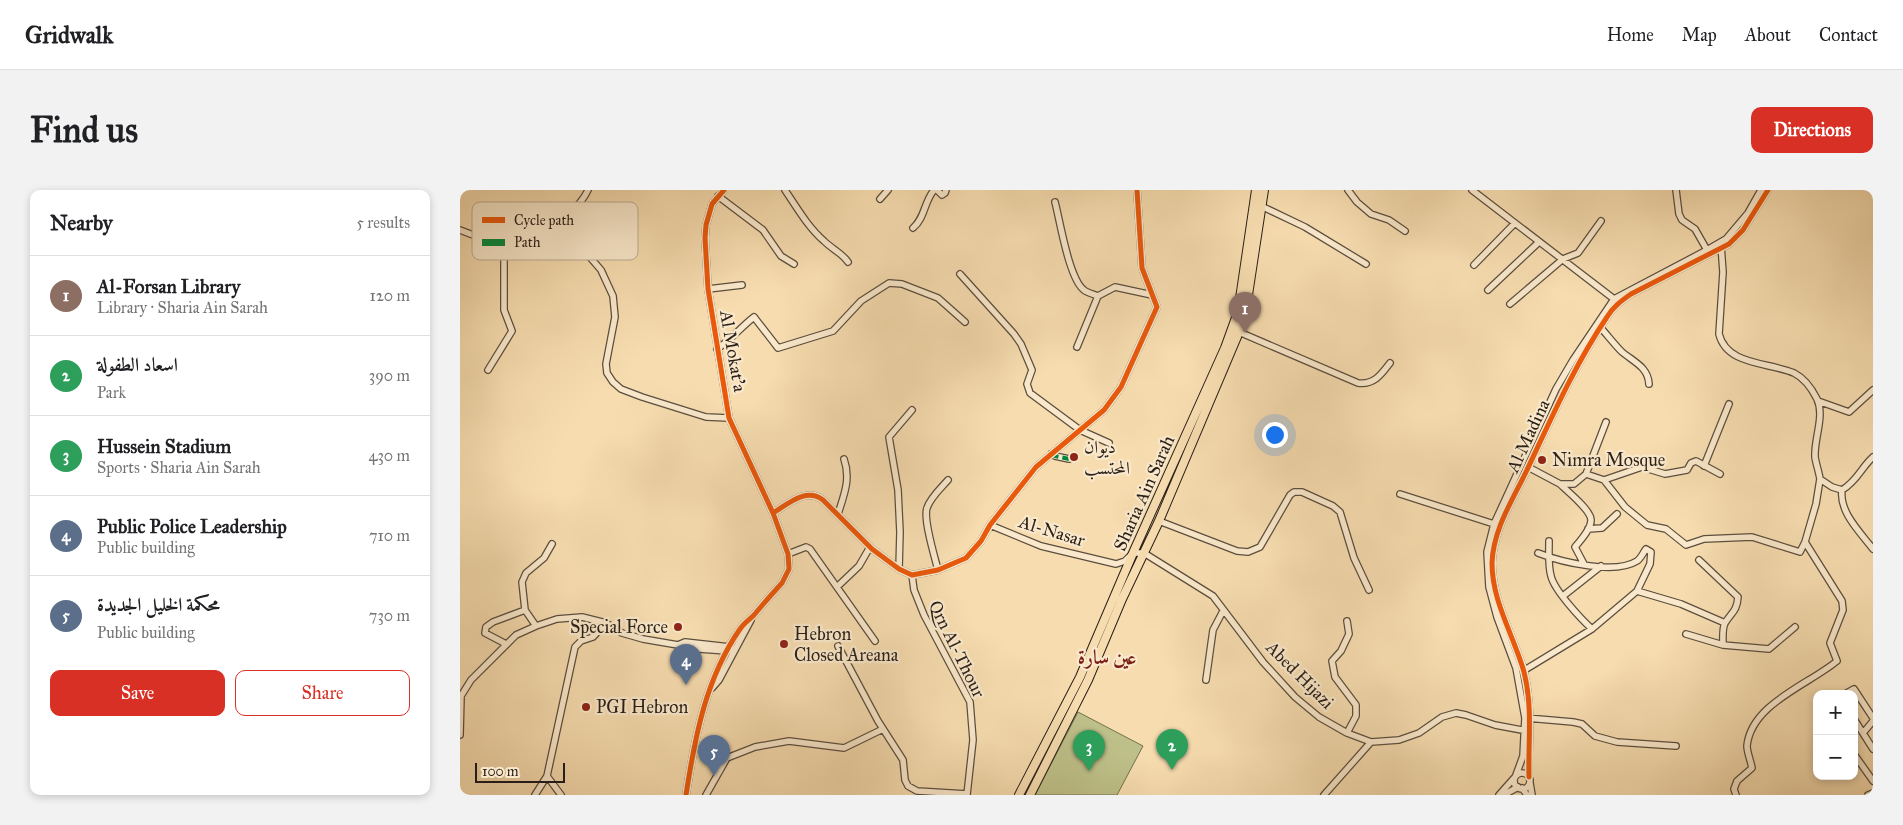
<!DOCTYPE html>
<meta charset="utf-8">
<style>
body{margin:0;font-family:"IM FELL Great Primer",Amiri,serif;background:#f2f2f2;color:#202124}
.controls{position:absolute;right:15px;bottom:15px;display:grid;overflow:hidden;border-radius:10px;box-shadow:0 2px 8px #0003}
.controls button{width:45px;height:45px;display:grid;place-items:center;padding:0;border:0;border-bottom:1px solid #e0e0e0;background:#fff;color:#202124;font:25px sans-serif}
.scale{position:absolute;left:15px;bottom:12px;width:90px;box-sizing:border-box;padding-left:5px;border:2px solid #291f18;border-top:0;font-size:14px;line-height:18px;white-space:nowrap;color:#291f18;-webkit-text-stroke:4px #f9e8cb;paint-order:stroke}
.you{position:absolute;left:814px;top:244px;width:18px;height:18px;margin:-12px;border:4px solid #fff;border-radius:50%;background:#1a73e8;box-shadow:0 0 0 8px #1a73e833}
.badge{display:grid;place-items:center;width:32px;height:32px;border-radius:50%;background:#d93025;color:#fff;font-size:16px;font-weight:700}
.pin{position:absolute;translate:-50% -41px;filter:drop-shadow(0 1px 2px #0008)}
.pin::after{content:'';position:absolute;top:26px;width:18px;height:15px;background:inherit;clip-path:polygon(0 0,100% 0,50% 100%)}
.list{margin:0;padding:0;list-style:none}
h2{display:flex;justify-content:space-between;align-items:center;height:65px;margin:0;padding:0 20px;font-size:21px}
h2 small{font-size:16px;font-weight:400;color:#757577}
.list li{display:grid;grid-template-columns:32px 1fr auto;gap:15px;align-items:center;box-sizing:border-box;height:80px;padding:0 20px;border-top:1px solid #e0e0e0}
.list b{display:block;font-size:19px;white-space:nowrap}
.list p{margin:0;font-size:16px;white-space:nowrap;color:#757577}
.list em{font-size:16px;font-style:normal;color:#757577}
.actions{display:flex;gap:10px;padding:15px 20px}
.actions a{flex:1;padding:11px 0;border:1px solid #d93025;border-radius:10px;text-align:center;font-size:18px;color:#d93025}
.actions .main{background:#d93025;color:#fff}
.map{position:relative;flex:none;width:1413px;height:605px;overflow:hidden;border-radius:10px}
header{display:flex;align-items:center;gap:30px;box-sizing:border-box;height:70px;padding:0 25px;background:#fff;border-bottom:1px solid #e0e0e0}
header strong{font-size:24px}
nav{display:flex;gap:28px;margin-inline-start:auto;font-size:18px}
.intro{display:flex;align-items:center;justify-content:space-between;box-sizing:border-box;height:120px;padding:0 30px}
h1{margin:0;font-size:35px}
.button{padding:12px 22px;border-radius:10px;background:#d93025;color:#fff;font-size:18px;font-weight:700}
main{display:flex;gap:30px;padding:0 30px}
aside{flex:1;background:#fff;border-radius:10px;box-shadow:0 2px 8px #0003}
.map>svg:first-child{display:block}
.green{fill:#bec089;stroke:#747050}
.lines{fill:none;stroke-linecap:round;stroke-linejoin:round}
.minor-casing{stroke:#5c4e3e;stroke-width:8}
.major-casing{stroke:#291f18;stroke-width:10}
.minor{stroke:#f9e8cb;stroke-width:5.5}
.major{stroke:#f6dcaf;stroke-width:8}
.quiet{stroke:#00873e;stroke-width:4;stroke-dasharray:8 4;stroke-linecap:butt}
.cycleway-casing{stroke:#f9e8cb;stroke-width:8}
.cycleway{stroke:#e8590c;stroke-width:5}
.poi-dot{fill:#8f2418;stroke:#f9e8cb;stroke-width:2}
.labels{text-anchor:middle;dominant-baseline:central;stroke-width:4.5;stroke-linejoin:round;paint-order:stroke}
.street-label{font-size:18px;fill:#291f18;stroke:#f9e8cb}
.poi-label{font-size:18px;fill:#291f18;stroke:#f9e8cb;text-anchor:start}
.quarter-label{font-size:20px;font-weight:bold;fill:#7a1f14;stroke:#f9e8cb}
.key{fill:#f9e8cb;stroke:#bbac95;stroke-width:1}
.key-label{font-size:14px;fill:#291f18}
</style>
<header>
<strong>Gridwalk</strong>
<nav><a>Home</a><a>Map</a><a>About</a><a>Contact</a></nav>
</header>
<div class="intro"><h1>Find us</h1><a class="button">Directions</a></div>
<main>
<aside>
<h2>Nearby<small>5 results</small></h2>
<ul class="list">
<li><span class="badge" style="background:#8d6e63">1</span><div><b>Al-Forsan Library</b><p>Library · Sharia Ain Sarah</p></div><em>120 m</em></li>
<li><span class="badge" style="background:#2e9e5b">2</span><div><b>اسعاد الطفولة</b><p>Park</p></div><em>390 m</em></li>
<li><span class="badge" style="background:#2e9e5b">3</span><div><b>Hussein Stadium</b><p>Sports · Sharia Ain Sarah</p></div><em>430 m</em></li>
<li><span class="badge" style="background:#5c6f8a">4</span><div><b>Public Police Leadership</b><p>Public building</p></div><em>710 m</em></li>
<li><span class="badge" style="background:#5c6f8a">5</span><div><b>محكمة الخليل الجديدة</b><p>Public building</p></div><em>730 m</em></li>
</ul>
<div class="actions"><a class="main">Save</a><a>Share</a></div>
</aside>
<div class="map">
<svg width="1413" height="605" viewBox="0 0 1413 605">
<rect width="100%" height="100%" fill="#f6dcaf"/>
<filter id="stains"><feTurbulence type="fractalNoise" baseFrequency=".004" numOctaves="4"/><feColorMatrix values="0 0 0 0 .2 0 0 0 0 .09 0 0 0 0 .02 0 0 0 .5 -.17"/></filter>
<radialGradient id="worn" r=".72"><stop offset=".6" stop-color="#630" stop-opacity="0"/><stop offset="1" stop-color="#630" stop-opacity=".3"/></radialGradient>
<path class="green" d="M618,522L683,556L657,605H575Z"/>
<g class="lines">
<g class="minor-casing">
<path id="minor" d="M325,0C337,18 348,37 364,51C372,59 382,63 388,72
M477,0L482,5L485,3L486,0
M888,0L897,12L911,24L929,30L945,41
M1012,0L1154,109
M1216,0L1219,24L1222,30L1235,39L1247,60
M258,6L303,40L321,66L334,74
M420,9L428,0
M595,12C600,31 609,89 624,100C627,103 634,104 638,106L655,97L692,105
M801,16L845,37L906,74
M97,38C107,25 121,16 128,0
M453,38C465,28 464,12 474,0
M0,40L26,50L44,53L52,50L58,41L64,37L71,36L97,38L110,44L141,80L153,106L155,127L146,174L147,183L153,192L161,199L182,207L246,227L269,228
M120,55L131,37L142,25L151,24
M1261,55L1263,82L1259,144C1267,176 1309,172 1334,183C1344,188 1352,199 1357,209C1365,226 1354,248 1355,267C1356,274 1359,282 1360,289L1372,297L1382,300C1398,290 1400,279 1413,267
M1014,75L1055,33
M500,84L554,144L561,154L572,180L567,194L570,203L620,240L649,253
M248,99L282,95
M1028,100L1079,52
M1050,114L1103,69L1118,63L1141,31
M1141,138C1148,146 1155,155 1162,162C1174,172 1188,177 1189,194
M779,142L898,193C914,195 921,185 930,173
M617,157L638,106
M257,159C271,150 281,137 294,127L318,158L373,141L401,111L429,93L442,94L478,108L505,132
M28,180L52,141L44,120V53
M1358,211L1389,222L1413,200
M591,264L595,266L609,269
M1244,276L1269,214
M1068,277L1100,294H1114L1126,284L1146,232
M1126,284L1144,290L1182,277L1205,284L1227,280L1231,273L1236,271L1260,284
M1144,290L1165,317L1187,335L1206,339L1226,355L1244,349L1292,347L1340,362L1345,352
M1100,294C1107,301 1131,320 1131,330C1131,339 1121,350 1115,357L1124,374
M1382,300C1379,322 1400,342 1413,359
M940,304L1034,334
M313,323C328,314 346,297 363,310L412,359L439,379L452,385L478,380L506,368L521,351L530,335L576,277L644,220L661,197L697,117L682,78L677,0
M378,324C384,305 391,289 384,269
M699,331L777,361L788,362L800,357L830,305L834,302H842L873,316L880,322L894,368L909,400
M530,335L581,356L656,374L665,371L673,363H684L753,406L803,472L835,507L859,527L887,543L911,552L939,550L959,543L982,527L996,523L1006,525L1035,535L1067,541
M1128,339L1142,338L1157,324
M1089,351C1089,362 1088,376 1091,386C1094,400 1121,429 1132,439
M1078,363C1101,372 1155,385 1177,371C1181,368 1183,363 1186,359L1191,362L1190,374L1177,401
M328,364L346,357L350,359L415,451
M1239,370L1278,407C1277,421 1272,422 1265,433C1262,439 1263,448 1263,455
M439,379L440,342L438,300L429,247L452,220
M478,380C475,368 463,329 467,318C470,308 481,298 488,290
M452,385L454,400L464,425L510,512L513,550L507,605
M378,396L399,376L410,357
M1103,406L1141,376
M887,431L889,444L881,461L872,471L875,487L896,515V526L887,543
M76,436L65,420L62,392L66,383L84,368L92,354
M1226,444L1263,455L1309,459L1335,437
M46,454L25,443L26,437L33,432L65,420
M218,455L225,452L270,457
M378,456L418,531L443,570L445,590L448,596L457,601L507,604
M1063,481L1132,439L1177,401L1221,414L1265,433
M746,490L753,440L763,421
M252,498L259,490L291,430
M1385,504L1394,499L1413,528
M1067,528L1113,532L1122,534L1135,546L1157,552L1216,556
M1394,529L1413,559
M1403,543L1413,531
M0,545L1,506L11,490L56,445L76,436L97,429L122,427L146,433L162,443L183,449L218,455L225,458L267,461L274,459
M1394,564L1413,591
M1054 591a8 8 0 1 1 16 0a8 8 0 1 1-16 0Z
M1056,585L1063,566L1065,528L1056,478L1037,427L1029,397L1027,362L1034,334L1096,199L1113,170L1154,109L1247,60L1266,49L1288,23L1301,0
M87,586L101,605
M1069,587C1068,552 1073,517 1064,482C1054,446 1032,412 1032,373C1033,340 1052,311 1066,282C1091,229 1114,176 1147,127C1153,117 1161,111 1171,104L1269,54L1283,40L1308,0
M1070,593L1072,605
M1062,598L1067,605
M75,605L87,586L115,457L121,451L133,447L146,433
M226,605C235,546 246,488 280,439C284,433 289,430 294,425C303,414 312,404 322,393L329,379L328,364L313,323L269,228L248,99L245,48L246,35L252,14L264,0
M246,605L267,568L295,557L329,551L384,558L423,539
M864,605L911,552
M1039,605L1055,587
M1044,605L1058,597
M1276,605L1274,599L1277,591L1292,578C1291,572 1287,562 1287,556C1291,514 1348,495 1377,471L1370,453L1383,420L1382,411L1345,352L1356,314L1360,289
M1408,605L1413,603"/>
</g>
<g class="major-casing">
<path id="major" d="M559,605L620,487L673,363L765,158L778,122L796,0
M570,605L628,490L662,409L699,331L779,142L788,105L804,0"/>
</g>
<use href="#minor" class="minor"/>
<use href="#major" class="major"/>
<path class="quiet" d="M591,264L595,266L609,269"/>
<g class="cycleway-casing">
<path id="cycleway" d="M313,323C328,314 346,297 363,310L412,359L439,379L452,385L478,380L506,368L521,351L530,335L576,277L644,220L661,197L697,117L682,78L677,0
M1069,587C1068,552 1073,517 1064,482C1054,446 1032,412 1032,373C1033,340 1052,311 1066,282C1091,229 1114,176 1147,127C1153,117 1161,111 1171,104L1269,54L1283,40L1308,0
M226,605C235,546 246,488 280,439C284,433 289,430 294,425C303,414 312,404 322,393L329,379L328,364L313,323L269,228L248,99L245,48L246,35L252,14L264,0"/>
</g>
<use href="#cycleway" class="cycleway"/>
</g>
<g class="poi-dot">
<circle cx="614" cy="267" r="5"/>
<circle cx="1082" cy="270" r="5"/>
<circle cx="218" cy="437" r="5"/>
<circle cx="324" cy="454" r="5"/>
<circle cx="126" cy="517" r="5"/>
</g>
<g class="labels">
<g class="street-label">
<text transform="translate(273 161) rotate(80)">Al Mokat'a</text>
<text transform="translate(1068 246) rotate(-65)">Al Madina</text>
<text transform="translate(684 303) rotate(-66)">Sharia Ain Sarah</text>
<text transform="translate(592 341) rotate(17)">Al-Nasar</text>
<text transform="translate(497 459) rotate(64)">Qrn Al-Thour</text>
<text transform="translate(840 485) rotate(45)">Abed Hijazi</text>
</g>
<g class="poi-label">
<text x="624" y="257">ديوان<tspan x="624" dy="21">المحتسب</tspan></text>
<text x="1092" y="270">Nimra Mosque</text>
<text x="208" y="437" text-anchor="end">Special Force</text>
<text x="334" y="444">Hebron<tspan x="334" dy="21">Closed Areana</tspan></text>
<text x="136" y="517">PGI Hebron</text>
</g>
<g class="quarter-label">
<text x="647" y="467">عين سارة</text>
</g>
</g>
<rect x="12" y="12" width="166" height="58" rx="8" class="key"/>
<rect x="22" y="27" width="23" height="6" fill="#e8590c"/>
<rect x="22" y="49" width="23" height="7" fill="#00873e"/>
<g class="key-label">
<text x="54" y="35">Cycle path</text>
<text x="54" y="57">Path</text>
</g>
<rect width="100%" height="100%" filter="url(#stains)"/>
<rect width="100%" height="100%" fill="url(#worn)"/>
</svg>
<div class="controls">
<button>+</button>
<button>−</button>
</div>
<div class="scale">100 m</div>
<div class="you"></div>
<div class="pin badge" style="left:785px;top:143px;background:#8d6e63">1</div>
<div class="pin badge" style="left:712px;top:580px;background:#2e9e5b">2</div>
<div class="pin badge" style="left:629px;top:581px;background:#2e9e5b">3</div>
<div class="pin badge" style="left:226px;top:495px;background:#5c6f8a">4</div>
<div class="pin badge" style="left:254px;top:586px;background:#5c6f8a">5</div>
</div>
</main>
